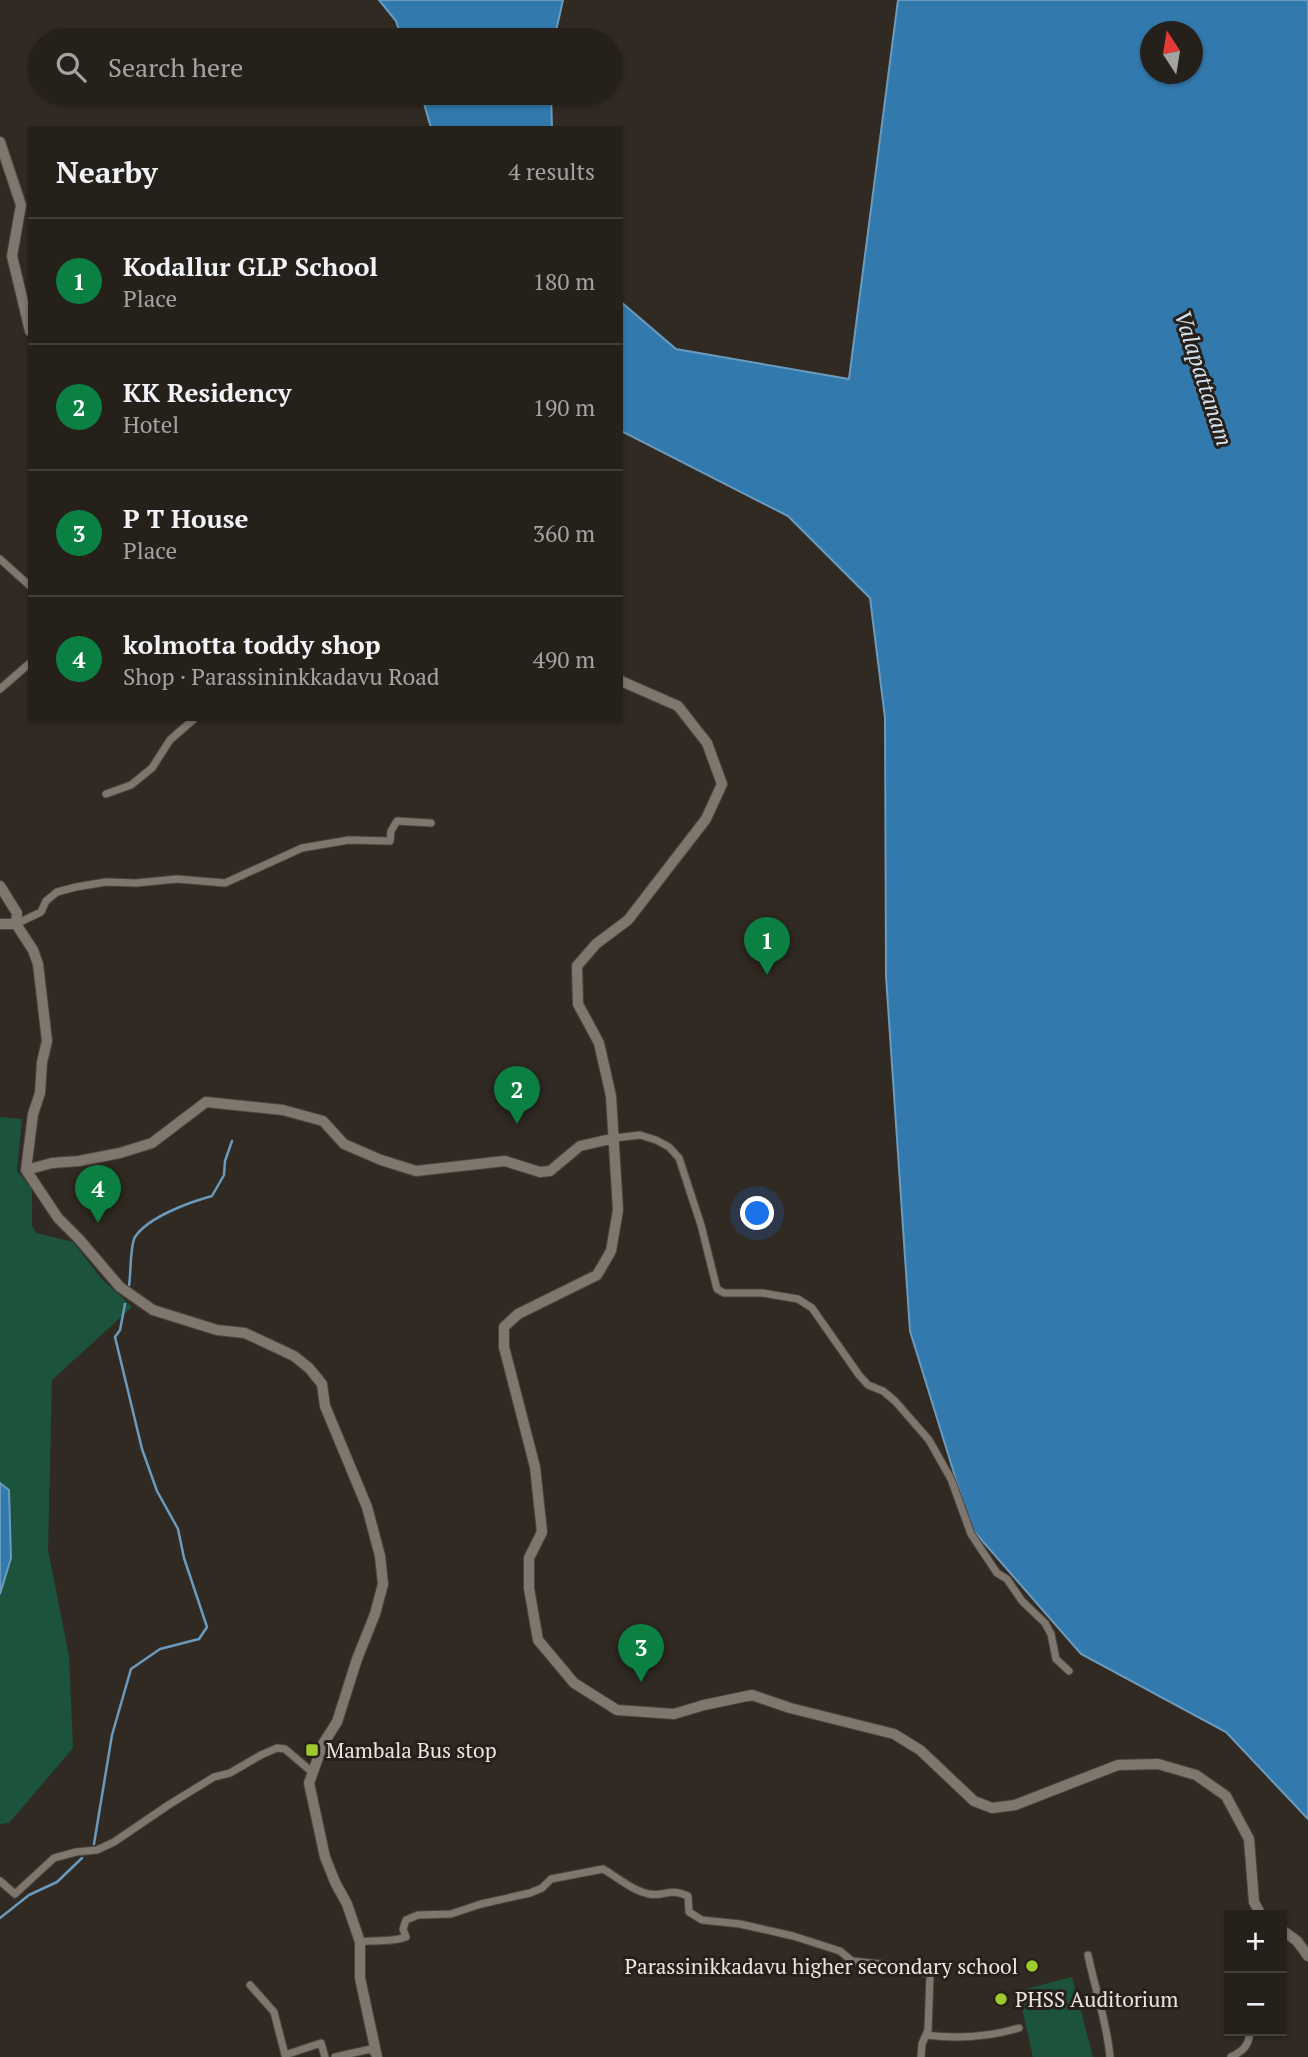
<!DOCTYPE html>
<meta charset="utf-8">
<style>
body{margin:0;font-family:"PT Serif",serif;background:#2d2823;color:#f1f3f6}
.controls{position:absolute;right:21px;bottom:21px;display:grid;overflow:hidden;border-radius:0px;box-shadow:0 2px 5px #0004}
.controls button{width:63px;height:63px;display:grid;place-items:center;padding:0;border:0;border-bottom:2px solid #423e39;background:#25201a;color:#f1f3f6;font:35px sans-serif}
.compass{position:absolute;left:1140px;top:21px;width:63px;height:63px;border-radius:50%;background:#25201a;box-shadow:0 2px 5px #0004;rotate:348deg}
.you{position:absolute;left:758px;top:1214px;width:24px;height:24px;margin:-18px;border:5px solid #fff;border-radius:50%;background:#1a73e8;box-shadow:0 0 0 10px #1a73e833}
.badge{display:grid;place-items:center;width:46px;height:46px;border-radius:50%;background:#0b8043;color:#fff;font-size:23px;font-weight:700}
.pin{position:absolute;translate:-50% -58px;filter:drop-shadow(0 2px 4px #0008)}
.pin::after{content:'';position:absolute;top:37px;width:24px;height:21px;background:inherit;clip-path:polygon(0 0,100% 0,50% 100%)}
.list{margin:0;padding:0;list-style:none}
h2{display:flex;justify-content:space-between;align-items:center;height:91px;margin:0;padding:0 28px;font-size:30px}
h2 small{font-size:23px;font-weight:400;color:#a3a3a2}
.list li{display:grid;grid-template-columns:46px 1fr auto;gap:21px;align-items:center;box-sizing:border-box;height:126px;padding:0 28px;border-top:2px solid #423e39}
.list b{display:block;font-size:26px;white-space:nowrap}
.list p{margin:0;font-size:23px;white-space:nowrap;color:#a3a3a2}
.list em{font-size:23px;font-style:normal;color:#a3a3a2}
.icon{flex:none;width:38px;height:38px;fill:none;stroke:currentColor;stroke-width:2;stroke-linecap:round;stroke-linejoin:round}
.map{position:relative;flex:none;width:1308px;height:2057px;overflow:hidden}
.search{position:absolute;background:#25201a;box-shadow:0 2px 5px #0004;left:28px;top:28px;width:595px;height:77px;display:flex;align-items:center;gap:18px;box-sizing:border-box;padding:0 24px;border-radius:38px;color:#a3a3a2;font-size:26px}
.panel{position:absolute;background:#25201a;box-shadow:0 2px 5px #0004;left:28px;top:126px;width:595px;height:595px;border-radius:0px}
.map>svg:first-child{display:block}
.green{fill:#1c533d}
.water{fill:#327aae;stroke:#6a9abd;stroke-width:2;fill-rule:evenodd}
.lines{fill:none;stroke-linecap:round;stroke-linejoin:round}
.stream{stroke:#6a9abd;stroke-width:2.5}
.street-casing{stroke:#4b453f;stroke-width:9}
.secondary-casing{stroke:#4b453f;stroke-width:12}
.street{stroke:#7f766e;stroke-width:7}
.secondary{stroke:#7f766e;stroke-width:10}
.poi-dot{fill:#9fca2d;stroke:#27201a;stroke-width:2.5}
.labels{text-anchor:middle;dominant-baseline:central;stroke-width:6;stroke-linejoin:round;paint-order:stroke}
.poi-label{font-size:21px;fill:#ebe5e1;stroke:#27201a;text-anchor:start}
.water-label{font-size:23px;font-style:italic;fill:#d2e3f2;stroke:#27201a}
</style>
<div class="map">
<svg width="1308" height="2057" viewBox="0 0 1308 2057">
<rect width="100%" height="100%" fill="#312a23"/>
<path class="green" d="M0,1117L22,1119L17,1171L32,1188V1225L36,1233L73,1242L101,1278L132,1307L52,1380L48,1550L69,1656L73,1748L9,1823L0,1824Z
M1072,1977L1093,2057H1033L1018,1991Z"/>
<path class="water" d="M379,0H563L554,40H402L396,21Z
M898,0H1308V1819L1226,1732L1081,1654L971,1528L910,1331L886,976L885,718L870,598L788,516L621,431V302L676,349L849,379ZM1150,32H1192V74H1150Z
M421,93H551L552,128H431Z
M0,1483L9,1490L11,1558L0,1594Z"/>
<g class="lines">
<path class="stream" d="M129,1286C131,1274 130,1245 135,1237C148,1217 190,1202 212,1196L224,1175L225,1161L232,1141
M94,1844L112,1735L131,1669L160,1649L199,1639L207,1627L184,1558L178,1529L157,1491L142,1449L115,1337L120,1330L125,1304
M0,1918L29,1895L57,1882L82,1858"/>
<g class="street-casing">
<path id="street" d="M0,559L30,586
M0,689L30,663
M106,794L131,785L152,768L170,740L194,719
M16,924L41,912L46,901L57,892L76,887L106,882L136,883L177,879L225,883L302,848L349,840L390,841L391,831L397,821L431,823
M615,1138L640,1135L656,1140L669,1147L679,1158L701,1225L717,1289L724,1293H762L798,1299L812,1308L859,1375L868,1385L883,1391L895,1401L929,1440L951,1479L971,1534L997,1573L1007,1579L1022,1601L1045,1623L1051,1634L1056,1659L1069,1671
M0,1881L15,1894L54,1858L76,1852L97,1850L114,1842L170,1804L214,1777L230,1773L261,1755L277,1748L285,1749L312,1772
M360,1942C377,1939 390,1943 406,1937L403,1929L406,1920L418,1915L451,1914L481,1904L530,1893L542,1888L551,1879L603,1869C617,1877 633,1891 649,1894C665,1897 669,1887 688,1896L689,1912L702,1920L740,1924L793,1936L840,1951L852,1961L909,1967L930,1975L928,2030L922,2044L921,2057
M1088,1955C1095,1989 1107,2022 1110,2057
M250,1985L274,2012L285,2055L321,2043L325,2057
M926,2035C957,2039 988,2037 1019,2028
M335,2057L371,2049L376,2056
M1231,2057C1243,2051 1249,2046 1250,2031"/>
</g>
<g class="secondary-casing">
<path id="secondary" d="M0,142L21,205L12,256L30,331
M621,681L678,706L707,743L722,784L706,819L628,920L596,944L577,966L578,1004L599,1043L611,1096L618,1210L611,1251L597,1275L518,1314L504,1327V1347L535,1467L542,1532L529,1558V1588L538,1640L574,1683L617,1710L674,1714L704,1705L752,1695L790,1708L894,1734L920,1750L974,1801L992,1808L1015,1805L1118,1765L1158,1764L1196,1775L1226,1796L1249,1839L1254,1902L1261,1915
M0,886L17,913L16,924
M0,924H16L33,950L38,964L47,1041L42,1062L40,1093L33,1114L26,1170L58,1218L79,1239L120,1287L153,1310L217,1330L245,1333L294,1356L309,1368L322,1384L325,1406L367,1507L380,1556L383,1584L375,1614L357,1659L337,1722L323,1744L309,1783L325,1857L335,1882L347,1904L360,1942V1978L377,2057
M26,1170L52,1163L79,1161L120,1153L152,1143L206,1102L283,1110L323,1121L344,1144L381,1160L416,1171L505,1161L540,1172L550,1171L580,1146L615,1138
M1282,1930L1297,1941L1308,1956"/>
</g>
<use href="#street" class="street"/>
<use href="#secondary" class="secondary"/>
</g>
<g class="poi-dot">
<rect x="305" y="1743" width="14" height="14" rx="3.5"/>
<circle cx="1032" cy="1966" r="7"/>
<circle cx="1001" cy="1999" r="7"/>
</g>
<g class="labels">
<g class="poi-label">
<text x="326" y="1750">Mambala Bus stop</text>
<text x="1018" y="1966" text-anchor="end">Parassinikkadavu higher secondary school</text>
<text x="1015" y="1999">PHSS Auditorium</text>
</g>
<g class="water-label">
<text transform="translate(1204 378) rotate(72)">Valapattanam</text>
</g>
</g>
</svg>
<div class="controls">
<button>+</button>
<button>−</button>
</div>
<svg class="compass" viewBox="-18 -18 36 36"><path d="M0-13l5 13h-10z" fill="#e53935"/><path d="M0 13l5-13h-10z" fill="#a3a3a2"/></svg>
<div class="you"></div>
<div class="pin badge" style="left:767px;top:975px">1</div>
<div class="pin badge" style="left:517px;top:1124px">2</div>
<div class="pin badge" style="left:641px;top:1682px">3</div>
<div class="pin badge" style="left:98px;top:1223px">4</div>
<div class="search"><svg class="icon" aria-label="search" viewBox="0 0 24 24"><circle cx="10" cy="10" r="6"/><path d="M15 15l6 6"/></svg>Search here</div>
<section class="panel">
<h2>Nearby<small>4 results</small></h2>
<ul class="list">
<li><span class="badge">1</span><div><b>Kodallur GLP School</b><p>Place</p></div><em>180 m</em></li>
<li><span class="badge">2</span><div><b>KK Residency</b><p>Hotel</p></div><em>190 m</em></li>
<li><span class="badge">3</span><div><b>P T House</b><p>Place</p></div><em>360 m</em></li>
<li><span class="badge">4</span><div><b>kolmotta toddy shop</b><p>Shop · Parassininkkadavu Road</p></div><em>490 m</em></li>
</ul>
</section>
</div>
